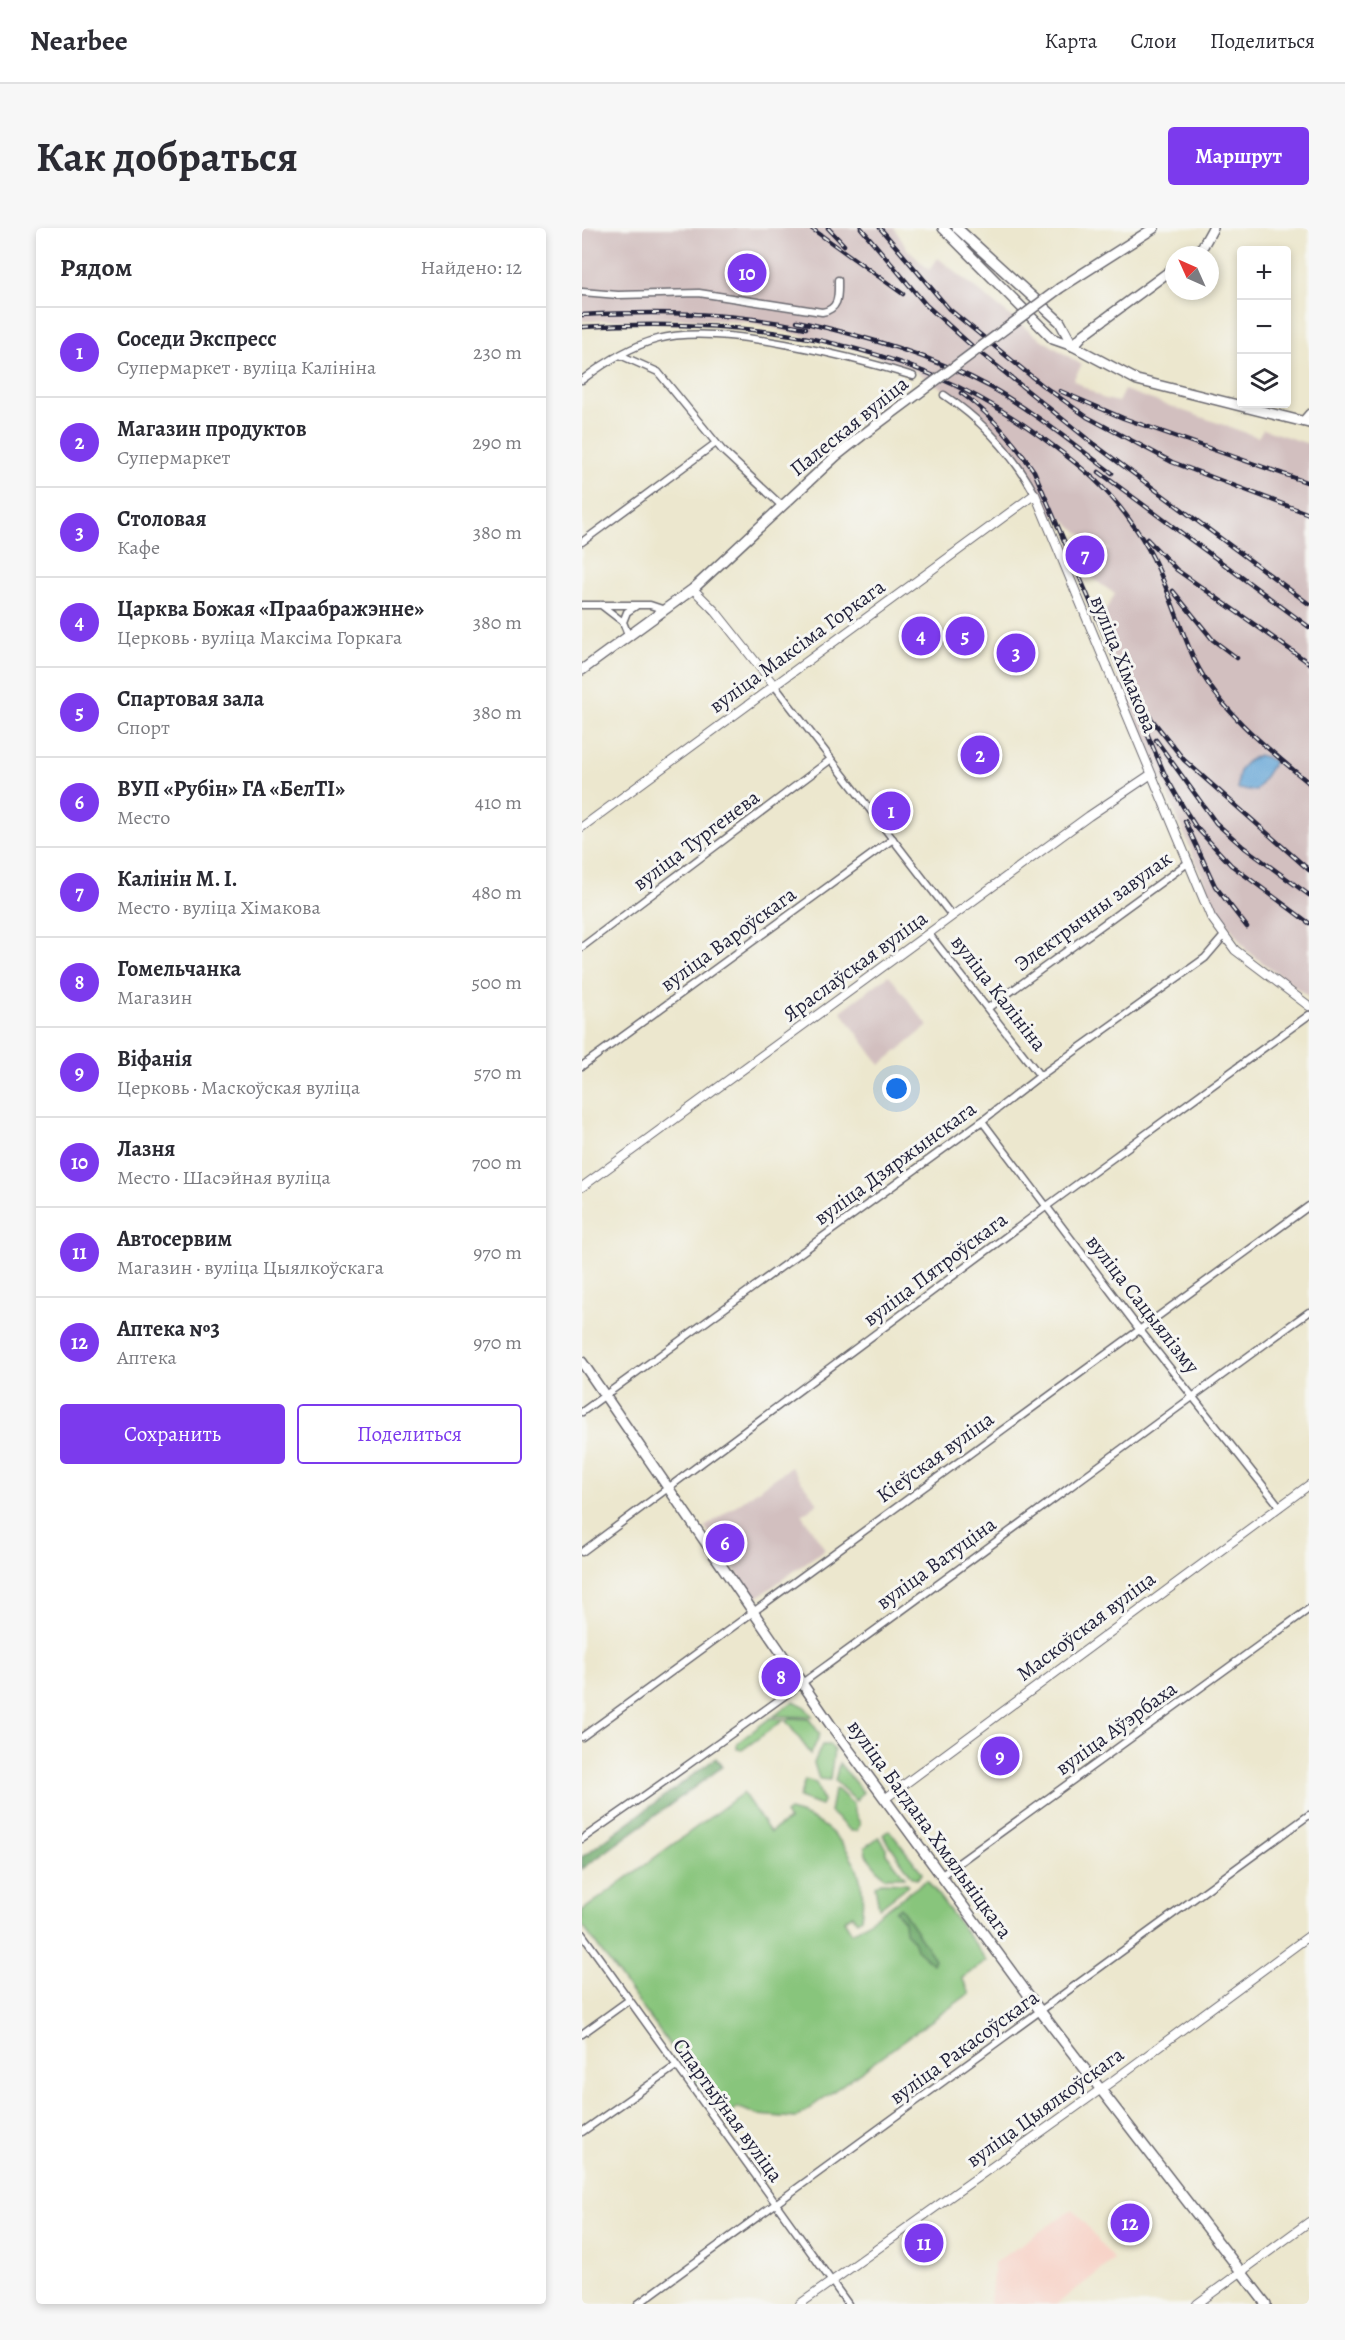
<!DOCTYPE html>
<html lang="ru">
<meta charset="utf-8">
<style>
body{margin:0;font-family:Alegreya,serif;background:#f7f7f7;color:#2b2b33}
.controls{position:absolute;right:18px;top:18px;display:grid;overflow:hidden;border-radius:6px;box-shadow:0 3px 9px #0003}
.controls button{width:54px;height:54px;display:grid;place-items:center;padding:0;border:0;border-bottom:2px solid #e1e1e2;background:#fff;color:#2b2b33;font:30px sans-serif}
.compass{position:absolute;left:583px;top:18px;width:54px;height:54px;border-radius:50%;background:#fff;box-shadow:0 3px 9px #0003;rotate:315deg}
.you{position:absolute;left:315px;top:861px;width:21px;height:21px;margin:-15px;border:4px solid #fff;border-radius:50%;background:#1a73e8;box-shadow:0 0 0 9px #1a73e833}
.badge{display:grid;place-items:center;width:39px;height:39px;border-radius:50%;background:#7c3aed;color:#fff;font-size:20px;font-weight:700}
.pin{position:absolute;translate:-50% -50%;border:3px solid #fff;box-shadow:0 2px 6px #0006}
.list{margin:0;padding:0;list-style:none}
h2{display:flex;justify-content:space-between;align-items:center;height:78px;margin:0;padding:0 24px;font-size:26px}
h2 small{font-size:20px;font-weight:400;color:#7c7c81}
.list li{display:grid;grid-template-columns:39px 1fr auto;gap:18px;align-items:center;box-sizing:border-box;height:90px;padding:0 24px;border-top:2px solid #e1e1e2}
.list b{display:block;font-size:22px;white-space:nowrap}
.list p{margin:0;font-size:20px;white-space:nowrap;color:#7c7c81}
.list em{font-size:20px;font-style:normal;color:#7c7c81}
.actions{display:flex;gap:12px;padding:18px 24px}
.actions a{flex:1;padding:14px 0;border:2px solid #7c3aed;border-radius:6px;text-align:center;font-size:21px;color:#7c3aed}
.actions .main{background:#7c3aed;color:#fff}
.icon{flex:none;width:33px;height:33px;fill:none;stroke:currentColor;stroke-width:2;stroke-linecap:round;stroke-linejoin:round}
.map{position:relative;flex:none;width:727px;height:2076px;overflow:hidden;border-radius:6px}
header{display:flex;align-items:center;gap:36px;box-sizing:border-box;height:84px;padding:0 30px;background:#fff;border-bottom:2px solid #e1e1e2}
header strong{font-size:28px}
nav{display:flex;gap:33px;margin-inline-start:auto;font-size:21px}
.intro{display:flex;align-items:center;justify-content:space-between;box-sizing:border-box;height:144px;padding:0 36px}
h1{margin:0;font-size:42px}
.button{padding:15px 27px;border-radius:6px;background:#7c3aed;color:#fff;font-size:21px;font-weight:700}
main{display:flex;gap:36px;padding:0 36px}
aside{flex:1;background:#fff;border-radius:6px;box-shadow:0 3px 9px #0003}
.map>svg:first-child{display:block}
.built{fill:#f7d1c6}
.industrial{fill:#d2bfbf}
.green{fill:#88c57b;stroke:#55745b;stroke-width:1.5}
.forest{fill:#6eaa6b;stroke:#486653;stroke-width:1.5}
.water{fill:#60a3d5;stroke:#416288;stroke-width:1.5}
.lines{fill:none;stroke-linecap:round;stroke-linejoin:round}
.minor-casing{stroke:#69676e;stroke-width:9}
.tertiary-casing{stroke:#69676e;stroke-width:10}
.secondary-casing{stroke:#69676e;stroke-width:12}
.primary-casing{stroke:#69676e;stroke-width:12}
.minor{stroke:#fff;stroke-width:6}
.tertiary{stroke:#fff;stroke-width:8}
.secondary{stroke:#fff;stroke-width:9}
.primary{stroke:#fff;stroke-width:9}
.rail-casing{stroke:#22223b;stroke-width:4.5}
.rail{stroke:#f6f6f2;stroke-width:2;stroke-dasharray:7;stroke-linecap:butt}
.primary-bridge-casing{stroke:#69676e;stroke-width:12;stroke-linecap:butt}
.primary-bridge{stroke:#fff;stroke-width:9}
.labels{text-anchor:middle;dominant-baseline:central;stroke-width:6;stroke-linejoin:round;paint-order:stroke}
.street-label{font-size:21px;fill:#22223b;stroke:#f6f6f2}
</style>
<header>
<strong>Nearbee</strong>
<nav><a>Карта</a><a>Слои</a><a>Поделиться</a></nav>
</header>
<div class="intro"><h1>Как добраться</h1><a class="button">Маршрут</a></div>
<main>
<aside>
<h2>Рядом<small>Найдено: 12</small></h2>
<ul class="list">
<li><span class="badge">1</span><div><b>Соседи Экспресс</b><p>Супермаркет · вуліца Калініна</p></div><em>230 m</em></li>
<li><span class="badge">2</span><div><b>Магазин продуктов</b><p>Супермаркет</p></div><em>290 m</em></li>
<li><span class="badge">3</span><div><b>Столовая</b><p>Кафе</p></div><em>380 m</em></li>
<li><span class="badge">4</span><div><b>Царква Божая «Праабражэнне»</b><p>Церковь · вуліца Максіма Горкага</p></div><em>380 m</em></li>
<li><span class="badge">5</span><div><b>Спартовая зала</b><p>Спорт</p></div><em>380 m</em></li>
<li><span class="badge">6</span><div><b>ВУП «Рубін» ГА «БелТІ»</b><p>Место</p></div><em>410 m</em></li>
<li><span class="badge">7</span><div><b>Калінін М. І.</b><p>Место · вуліца Хімакова</p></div><em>480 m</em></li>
<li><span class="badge">8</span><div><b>Гомельчанка</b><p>Магазин</p></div><em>500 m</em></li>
<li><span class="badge">9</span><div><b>Віфанія</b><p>Церковь · Маскоўская вуліца</p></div><em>570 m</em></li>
<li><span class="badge">10</span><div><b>Лазня</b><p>Место · Шасэйная вуліца</p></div><em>700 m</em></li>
<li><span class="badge">11</span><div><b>Автосервим</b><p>Магазин · вуліца Цыялкоўскага</p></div><em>970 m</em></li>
<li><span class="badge">12</span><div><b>Аптека №3</b><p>Аптека</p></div><em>970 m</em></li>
</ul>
<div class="actions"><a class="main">Сохранить</a><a>Поделиться</a></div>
</aside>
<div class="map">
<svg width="727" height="2076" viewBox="0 0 727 2076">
<rect width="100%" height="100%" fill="#f6f6f2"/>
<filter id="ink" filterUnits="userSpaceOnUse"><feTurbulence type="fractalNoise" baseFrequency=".0167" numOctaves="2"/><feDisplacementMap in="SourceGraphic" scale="12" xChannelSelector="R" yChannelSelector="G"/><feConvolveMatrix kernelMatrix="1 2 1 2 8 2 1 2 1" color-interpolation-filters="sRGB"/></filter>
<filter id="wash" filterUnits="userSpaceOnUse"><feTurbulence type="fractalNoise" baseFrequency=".008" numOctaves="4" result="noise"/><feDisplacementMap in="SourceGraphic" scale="24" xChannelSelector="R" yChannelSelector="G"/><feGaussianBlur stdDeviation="1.35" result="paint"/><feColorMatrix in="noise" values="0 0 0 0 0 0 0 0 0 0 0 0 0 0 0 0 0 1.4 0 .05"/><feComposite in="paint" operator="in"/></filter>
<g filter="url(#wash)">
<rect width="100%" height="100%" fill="#ece7ce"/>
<path class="built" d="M491,1981L532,2032L475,2076H408L412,2035Z"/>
<path class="industrial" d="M0,0H312L326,22L347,42L356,30L451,106L500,137L491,152L520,170L536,174L542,162L676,209L681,201L727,216V769L665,723L632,677L516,401L524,391L520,388L533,366L500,343L519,318L525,323L527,321L520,315L505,311L475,286L468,290L448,247L434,226L384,176L333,143L277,122L166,94L94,90L0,93Z
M307,747L346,798L298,837L259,783Z
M209,1239L236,1275L220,1287L243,1321L173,1371L123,1299Z"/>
<path class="green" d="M212,1473L222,1478L231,1489L192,1488Z
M188,1490L203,1491L160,1522L155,1521V1515Z
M208,1490L227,1491L238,1506L229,1526L204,1493Z
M240,1517H248L252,1522L248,1552L237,1551L232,1535Z
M257,1535L281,1564L274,1573L253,1553Z
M223,1552L234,1555L241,1573L239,1578L217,1570Z
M255,1561L271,1576L272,1584L278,1595L275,1603H269L248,1584L252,1562Z
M161,1565L188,1604L207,1592L203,1586L207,1583C256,1594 288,1640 279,1690L275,1693L270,1687L262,1692L270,1705L345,1652L405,1733L380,1750L388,1765L214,1890L175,1887L156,1879L141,1890L0,1697V1683Z
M307,1602L339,1643L340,1646L335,1651L331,1650L301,1607Z
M297,1609L304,1619V1625L323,1649H302L284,1627L283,1619Z
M299,1654L325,1655L327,1657L297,1680L293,1658Z"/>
<path class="forest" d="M134,1530L140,1539L0,1641V1629Z
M318,1679L353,1731L351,1736L334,1721L331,1712L323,1704L322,1693L313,1683Z"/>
<path class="water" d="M677,527L693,533L674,563L656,561C655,542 659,535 677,527Z"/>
</g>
<g filter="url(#ink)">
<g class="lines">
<g class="minor-casing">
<path id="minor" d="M0,64L36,67L117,65L240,84C258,81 256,67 256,52
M38,127L76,144L140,222L200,278
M0,152C22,135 49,118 76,111C135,94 271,129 331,148
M362,167C401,193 431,226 453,266
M720,193L727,185
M0,314L134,215
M0,377H68L83,382
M19,377L41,394L47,409
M41,394L45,384L54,378
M192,457L370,688
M347,706L458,848
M0,719L248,532
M406,780L607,634
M0,838L311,611
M400,893L557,1101L698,1279
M0,1184L400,893L458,848L623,730L641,709
M0,1324L465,978L727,787
M0,1509L727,978
M0,1611C246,1441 484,1260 727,1084
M360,1647L727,1381
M0,1706L266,2076
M0,1806L47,1772
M0,1904L94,1838
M56,2076L727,1587"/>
</g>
<g class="tertiary-casing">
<path id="tertiary" d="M111,361L134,384L192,457
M0,599L453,266L629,689L653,722L727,778
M0,959L507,588L568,547
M304,1570L727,1257
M218,2076L529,1854L727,1708
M615,2076L727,1994"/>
</g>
<g class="secondary-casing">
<path id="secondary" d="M361,0L471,111L491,118L555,152L727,195
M375,0L478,94L491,118"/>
</g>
<g class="primary-casing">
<path id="primary" d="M609,27L621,18L631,0
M478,60L572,0
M491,118L501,107L592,40
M0,442L111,361L254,228L278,209
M0,1134L248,1496L459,1784L684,2076"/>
</g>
<use href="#minor" class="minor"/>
<use href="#tertiary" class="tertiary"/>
<use href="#secondary" class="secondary"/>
<use href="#primary" class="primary"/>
<g class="rail-casing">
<path id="rail" d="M229,0L321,66
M246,0L262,17
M279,0L344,77L390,118L509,214L727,376
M298,0L367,81L460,157L505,189L590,234L727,286
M0,87C75,83 150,84 224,100
M215,93C283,108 349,127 410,160C452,184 491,216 530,245
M0,99C164,89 322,109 458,208C500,239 524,257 554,301C582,341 593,390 613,433C637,482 686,521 727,555
M478,163L541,190L727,255
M379,165C408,185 432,214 452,243L583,547L603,582L614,599L649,637L727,695
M517,244L727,399
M565,311L595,342L727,435
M591,363L631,412L655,430
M560,479L602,532L727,642
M574,512L634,595L660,618L727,667
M603,593L633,658L665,699"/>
</g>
<use href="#rail" class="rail"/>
<g class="primary-bridge-casing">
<path id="primary-bridge" d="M278,209L478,60"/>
</g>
<use href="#primary-bridge" class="primary-bridge"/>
</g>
</g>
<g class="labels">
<g class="street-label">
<text transform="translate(267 198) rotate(-39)">Палеская вуліца</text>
<text transform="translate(215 418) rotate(-36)">вуліца Максіма Горкага</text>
<text transform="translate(542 436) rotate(68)">вуліца Хімакова</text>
<text transform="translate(114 612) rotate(-37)">вуліца Тургенева</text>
<text transform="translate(511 683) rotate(-36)">Электрычны завулак</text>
<text transform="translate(146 711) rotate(-36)">вуліца Вароўскага</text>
<text transform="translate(273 738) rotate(-36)">Яраслаўская вуліца</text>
<text transform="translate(417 765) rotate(52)">вуліца Калініна</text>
<text transform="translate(313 935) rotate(-36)">вуліца Дзяржынскага</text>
<text transform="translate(353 1041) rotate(-37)">вуліца Пятроўскага</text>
<text transform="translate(561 1076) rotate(52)">вуліца Сацыялізму</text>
<text transform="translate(353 1229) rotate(-36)">Кіеўская вуліца</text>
<text transform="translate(354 1335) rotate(-36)">вуліца Ватуціна</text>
<text transform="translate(504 1398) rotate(-37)">Маскоўская вуліца</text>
<text transform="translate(534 1500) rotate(-36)">вуліца Аўэрбаха</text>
<text transform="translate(348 1601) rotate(54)">вуліца Багдана Хмяльніцкага</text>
<text transform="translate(382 1819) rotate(-36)">вуліца Ракасоўскага</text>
<text transform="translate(463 1879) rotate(-36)">вуліца Цыялкоўскага</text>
<text transform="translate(146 1882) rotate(54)">Спартыўная вуліца</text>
</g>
</g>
</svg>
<div class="controls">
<button>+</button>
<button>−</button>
<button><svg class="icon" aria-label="layers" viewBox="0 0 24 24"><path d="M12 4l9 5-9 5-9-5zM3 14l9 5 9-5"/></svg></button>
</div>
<svg class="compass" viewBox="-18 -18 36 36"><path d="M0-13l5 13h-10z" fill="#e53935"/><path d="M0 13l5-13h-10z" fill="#7c7c81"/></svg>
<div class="you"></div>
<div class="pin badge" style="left:309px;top:583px">1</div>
<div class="pin badge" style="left:398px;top:527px">2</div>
<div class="pin badge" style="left:434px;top:425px">3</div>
<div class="pin badge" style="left:339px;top:408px">4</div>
<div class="pin badge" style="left:383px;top:408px">5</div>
<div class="pin badge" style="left:143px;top:1315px">6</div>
<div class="pin badge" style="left:503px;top:327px">7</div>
<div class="pin badge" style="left:199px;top:1449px">8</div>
<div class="pin badge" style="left:418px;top:1528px">9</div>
<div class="pin badge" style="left:165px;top:45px">10</div>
<div class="pin badge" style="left:342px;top:2015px">11</div>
<div class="pin badge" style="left:548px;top:1995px">12</div>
</div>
</main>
